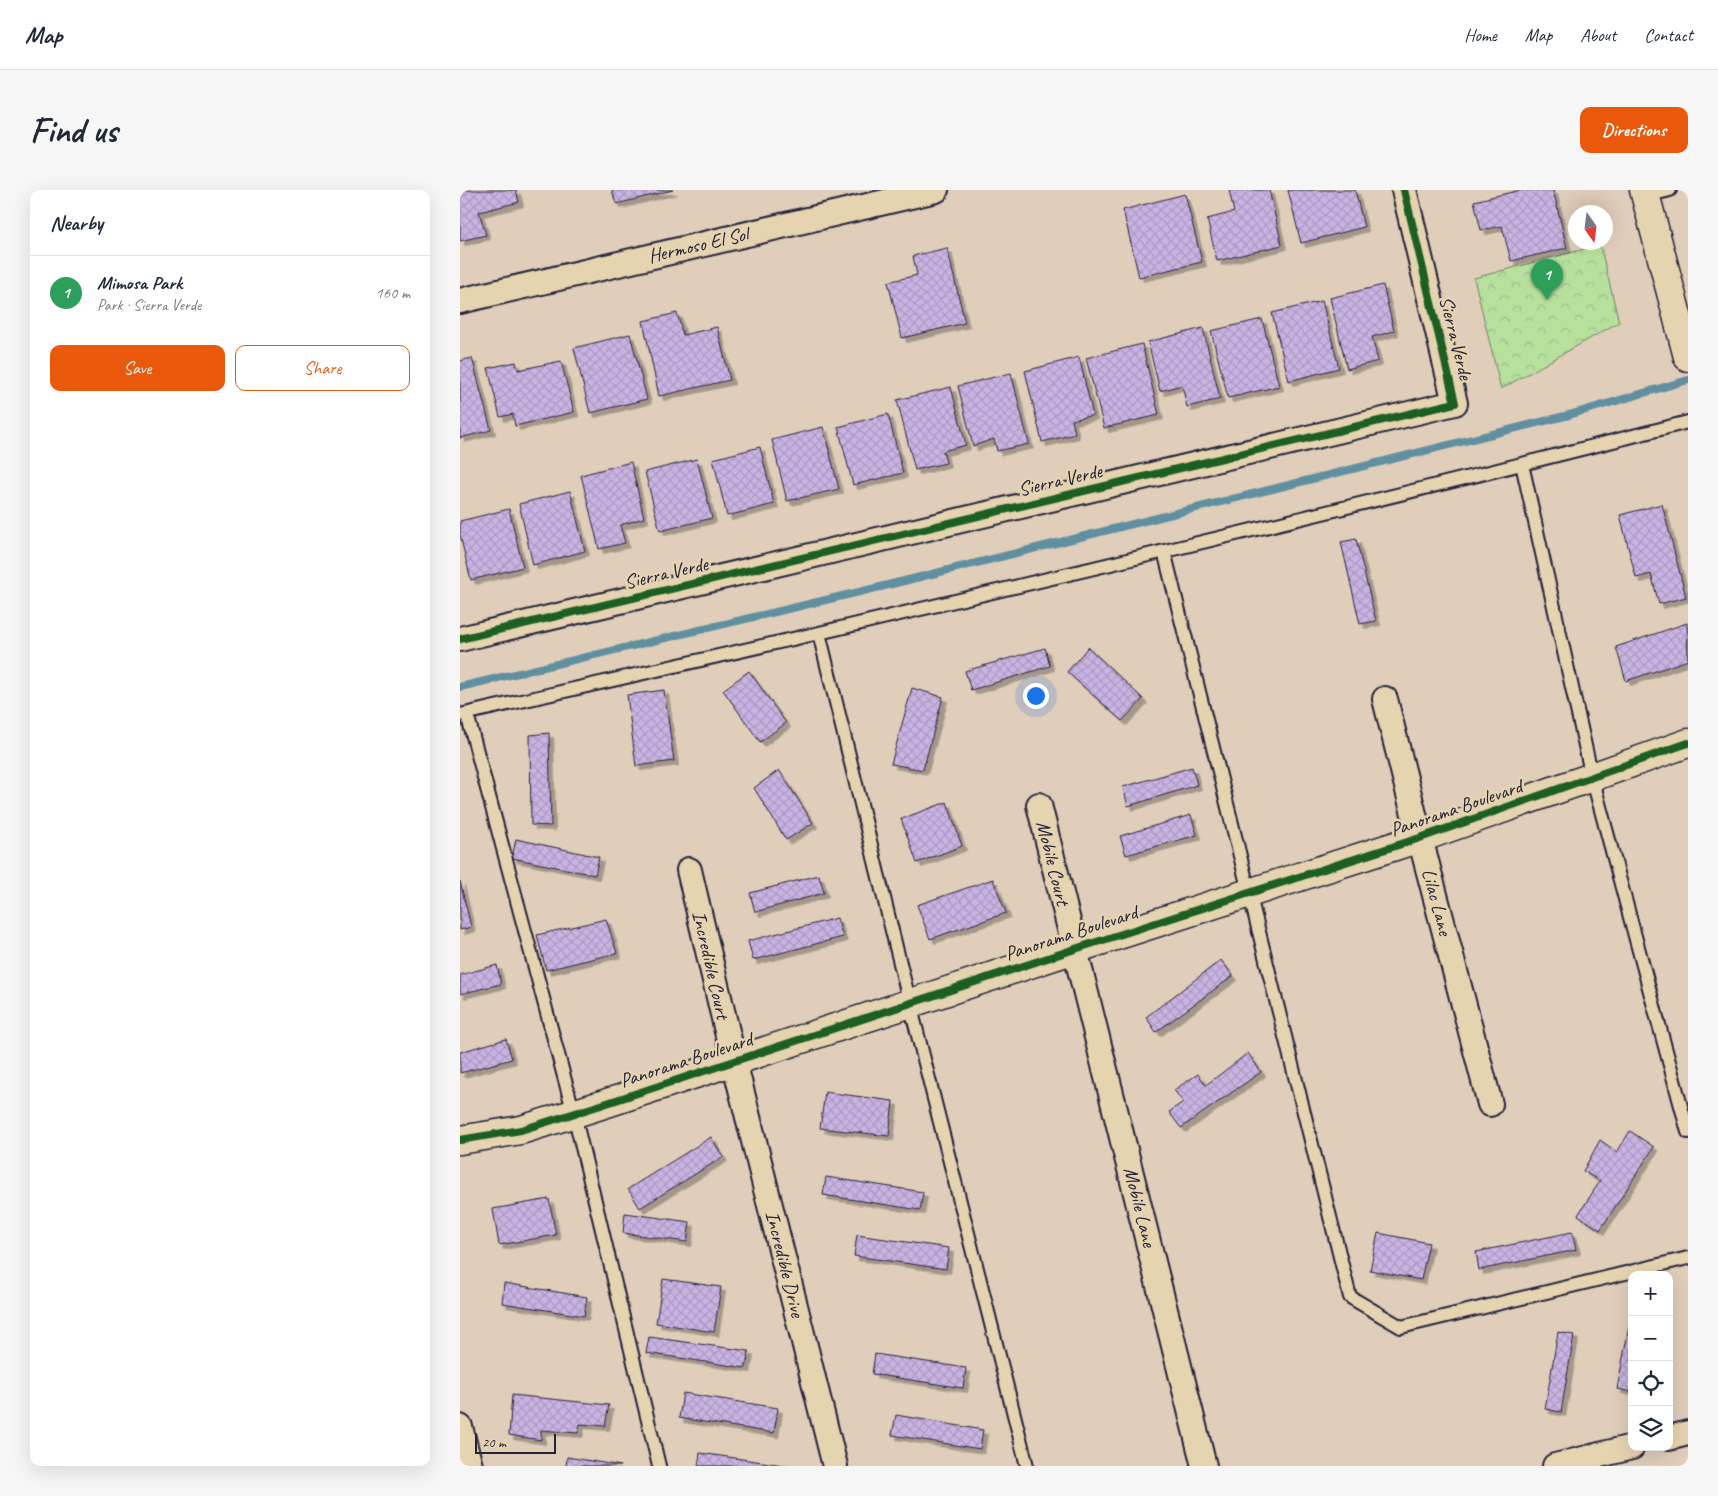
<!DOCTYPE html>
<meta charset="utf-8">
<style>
body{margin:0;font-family:Caveat,sans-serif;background:#f6f6f7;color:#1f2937}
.controls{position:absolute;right:15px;bottom:15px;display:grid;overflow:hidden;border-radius:10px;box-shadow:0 5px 20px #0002}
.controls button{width:45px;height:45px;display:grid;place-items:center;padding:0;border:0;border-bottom:1px solid #e0e1e3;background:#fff;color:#1f2937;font:25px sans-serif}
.compass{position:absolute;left:1108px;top:15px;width:45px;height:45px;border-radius:50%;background:#fff;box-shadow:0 5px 20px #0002;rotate:166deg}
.scale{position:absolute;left:15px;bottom:12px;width:81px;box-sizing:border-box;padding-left:5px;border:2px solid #22223b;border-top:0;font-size:14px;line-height:18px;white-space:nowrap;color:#22223b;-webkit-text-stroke:4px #e6d3b0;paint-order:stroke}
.you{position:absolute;left:575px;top:505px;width:18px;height:18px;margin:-12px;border:4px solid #fff;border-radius:50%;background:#1a73e8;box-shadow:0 0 0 8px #1a73e833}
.badge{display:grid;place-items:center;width:32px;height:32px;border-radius:50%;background:#ea580c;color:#fff;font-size:16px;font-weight:700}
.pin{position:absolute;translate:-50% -41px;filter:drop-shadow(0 1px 2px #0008)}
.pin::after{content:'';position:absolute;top:26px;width:18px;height:15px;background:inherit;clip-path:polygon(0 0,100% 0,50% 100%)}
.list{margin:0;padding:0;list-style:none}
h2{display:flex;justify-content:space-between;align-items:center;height:65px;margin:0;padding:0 20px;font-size:21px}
h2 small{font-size:16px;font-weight:400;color:#747a83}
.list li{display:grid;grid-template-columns:32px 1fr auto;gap:15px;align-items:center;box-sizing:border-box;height:75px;padding:0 20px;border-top:1px solid #e0e1e3}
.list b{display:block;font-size:19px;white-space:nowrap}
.list p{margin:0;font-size:16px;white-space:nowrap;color:#747a83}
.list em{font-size:16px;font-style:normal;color:#747a83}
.actions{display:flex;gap:10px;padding:15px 20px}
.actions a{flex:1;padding:11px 0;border:1px solid #ea580c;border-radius:10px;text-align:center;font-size:18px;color:#ea580c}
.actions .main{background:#ea580c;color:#fff}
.icon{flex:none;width:28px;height:28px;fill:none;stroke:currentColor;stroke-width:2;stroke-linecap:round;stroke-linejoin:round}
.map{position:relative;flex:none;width:1228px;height:1276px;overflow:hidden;border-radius:10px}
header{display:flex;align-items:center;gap:30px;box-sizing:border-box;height:70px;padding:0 25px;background:#fff;border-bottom:1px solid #e0e1e3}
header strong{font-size:24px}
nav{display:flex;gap:28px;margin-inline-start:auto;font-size:18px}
.intro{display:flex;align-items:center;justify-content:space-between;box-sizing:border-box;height:120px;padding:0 30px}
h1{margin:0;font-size:35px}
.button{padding:12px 22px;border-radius:10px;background:#ea580c;color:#fff;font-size:18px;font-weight:700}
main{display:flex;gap:30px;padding:0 30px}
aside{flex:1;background:#fff;border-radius:10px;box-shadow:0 5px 20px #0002}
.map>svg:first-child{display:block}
.forest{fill:url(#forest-crowns);stroke:#6c816c}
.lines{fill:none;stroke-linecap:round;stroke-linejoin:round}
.stream{stroke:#6090a0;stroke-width:8}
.building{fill:url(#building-cross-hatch);stroke:#22223b;filter:url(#shadow)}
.lane-casing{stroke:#22223b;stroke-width:16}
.street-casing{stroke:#22223b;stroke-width:28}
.secondary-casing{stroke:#22223b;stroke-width:31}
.lane{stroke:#e6d3b0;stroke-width:12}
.street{stroke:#e6d3b0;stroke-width:24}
.secondary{stroke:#e6d3b0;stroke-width:28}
.cycleway-casing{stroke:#e6d3b0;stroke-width:11}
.cycleway{stroke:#1b5e20;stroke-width:8}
.labels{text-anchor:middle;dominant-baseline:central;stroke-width:5;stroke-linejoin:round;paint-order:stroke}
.street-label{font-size:20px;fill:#22223b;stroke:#e6d3b0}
</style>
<header>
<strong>Map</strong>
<nav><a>Home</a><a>Map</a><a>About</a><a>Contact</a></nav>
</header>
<div class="intro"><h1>Find us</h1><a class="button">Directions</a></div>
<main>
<aside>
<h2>Nearby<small></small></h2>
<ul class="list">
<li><span class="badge" style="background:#2e9e5b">1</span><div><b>Mimosa Park</b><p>Park · Sierra Verde</p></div><em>160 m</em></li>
</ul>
<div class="actions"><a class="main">Save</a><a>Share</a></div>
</aside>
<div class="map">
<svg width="1228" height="1276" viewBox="0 0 1228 1276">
<defs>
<pattern id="forest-crowns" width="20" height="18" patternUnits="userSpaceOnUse" patternTransform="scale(1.25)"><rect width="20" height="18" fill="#b6e09c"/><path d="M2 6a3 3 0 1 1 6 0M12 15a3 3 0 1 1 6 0" fill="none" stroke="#9cc087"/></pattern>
<pattern id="building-cross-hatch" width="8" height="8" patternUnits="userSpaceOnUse" patternTransform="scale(1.25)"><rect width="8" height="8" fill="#c9b3e2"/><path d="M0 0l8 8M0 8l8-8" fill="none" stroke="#ac9ac3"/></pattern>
<filter id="shadow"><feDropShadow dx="4.5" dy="4.5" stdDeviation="0" flood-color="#0004"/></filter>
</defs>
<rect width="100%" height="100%" fill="#e0cdba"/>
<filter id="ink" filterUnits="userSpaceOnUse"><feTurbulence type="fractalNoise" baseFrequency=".02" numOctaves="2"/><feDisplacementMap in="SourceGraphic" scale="10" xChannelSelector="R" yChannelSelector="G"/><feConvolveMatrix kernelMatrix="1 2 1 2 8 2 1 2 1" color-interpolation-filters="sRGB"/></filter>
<g filter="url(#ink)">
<path class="forest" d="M1140,55L1159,132L1041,199L1014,88Z"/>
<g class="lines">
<path class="stream" d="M0,497L420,397L1109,225L1228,190"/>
</g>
<path class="building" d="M0,0H56L59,12L19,22L26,45L0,51Z
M152,0H213L156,14Z
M769,0H809L822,55L757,71L747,29L774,22Z
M828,0H895L904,37L841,53Z
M1061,0H1093L1107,58L1051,71L1042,36L1021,40L1014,11Z
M725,4L742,72L679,87L663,20Z
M487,58L505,133L442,148L428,92L457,85L453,66Z
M923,95L934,141L912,147L918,171L887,179L870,108Z
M862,111L879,178L829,191L812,123Z
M217,123L223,145L257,137L270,190L199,206L183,131Z
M802,129L819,196L768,208L751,141Z
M743,138L760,209L727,217L722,195L700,201L688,152Z
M170,144L187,209L130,223L114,158Z
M682,154L699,225L644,238L626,168Z
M619,167L633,225L612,230L615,244L582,252L565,181Z
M12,168L31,240L0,248V171Z
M101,171L114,222L55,236L53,224L40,227L28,178L56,172L58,180Z
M551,183L569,254L537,261L534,249L513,256L498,196Z
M491,197L506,255L483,261L486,273L455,280L437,210Z
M428,224L443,283L393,295L378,237Z
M363,237L379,299L327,311L312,250Z
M300,257L314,314L267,326L253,269Z
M237,269L252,328L200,341L185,282Z
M171,272L184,328L160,335L165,353L139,359L121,285Z
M110,301L125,361L73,375L59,314Z
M1202,314L1226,407L1199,414L1191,384L1176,388L1160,325Z
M49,319L63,377L11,390L0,345V331Z
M896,349L916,431L900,434L881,352Z
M1227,433L1228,470L1166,491L1156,457Z
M628,457L683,509L662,531L607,482Z
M585,458L590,476L511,500L505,481Z
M289,481L326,533L300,552L263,500Z
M452,498L483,507L463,580L431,574Z
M204,500L214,571L176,576L167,505Z
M89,543L91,636L71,635L70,545Z
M732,577L737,595L668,616L663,597Z
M319,580L353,633L326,650L294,598Z
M487,612L502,656L457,673L441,629Z
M731,625L737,645L666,665L660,646Z
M56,649L139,667L135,685L52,668Z
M359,685L364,703L295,722L290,703Z
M533,689L546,723L470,749L457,715Z
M0,691L11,737L0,740Z
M377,728L383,747L293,770L288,751Z
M146,729L157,763L86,780L77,745Z
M761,770L773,786L696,842L686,827Z
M37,775L41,794L0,804V785Z
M46,849L52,869L0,883V862Z
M788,863L801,882L721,938L709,922L723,912L714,900L738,884L746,895Z
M365,902L433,911L429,946L360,938Z
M1170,941L1194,957L1140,1040L1118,1025L1140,991L1123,981L1140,950L1157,962Z
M251,947L263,967L180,1018L168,999Z
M366,987L463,1002L460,1020L363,1005Z
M89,1009L96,1045L39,1055L33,1019Z
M165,1023L230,1032L227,1052L163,1043Z
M1112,1042L1116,1060L1019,1080L1016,1062Z
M918,1043L969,1053L961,1090L910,1080Z
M397,1045L489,1058L486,1079L394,1066Z
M203,1089L261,1097L254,1142L196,1133Z
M44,1093L127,1107L124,1126L42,1113Z
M1172,1121V1202L1157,1199Z
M1098,1142L1114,1145L1101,1222L1085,1219Z
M189,1147L289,1161L286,1178L186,1163Z
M415,1164L506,1178L503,1198L412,1184Z
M223,1203L318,1218L314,1243L219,1228Z
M52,1205L149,1215L145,1236L120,1234L118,1243L81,1240V1250L49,1245Z
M436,1225L523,1240L520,1259L432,1245Z
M240,1263L330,1276H238Z
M107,1267L161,1276H106Z"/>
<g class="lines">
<g class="lane-casing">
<path id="lane" d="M1186,6L1210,0
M1062,274L1132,587L1228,942
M704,361L890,1107L941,1137L1228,1068
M359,443L450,814L567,1276
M7,524L114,924L199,1276
M0,525C119,497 239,471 359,443C649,375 939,306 1228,232"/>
</g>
<g class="street-casing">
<path id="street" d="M0,111L476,0
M0,449L995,213L944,0
M925,509L960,648L1030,914
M579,615L744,1276
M229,680L274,871L375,1276
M0,1237L10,1276
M1209,1248L1228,1243
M1095,1276L1172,1257"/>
</g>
<g class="secondary-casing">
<path id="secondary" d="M1184,0L1228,167
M0,950L61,940L141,915L615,759L960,648L1228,553"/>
</g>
<use href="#lane" class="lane"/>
<use href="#street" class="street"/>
<use href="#secondary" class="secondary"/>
<g class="cycleway-casing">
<path id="cycleway" d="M0,449L995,213L944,0
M0,950L61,940L141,915L615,759L960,648L1228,553"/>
</g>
<use href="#cycleway" class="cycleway"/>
</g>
</g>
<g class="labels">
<g class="street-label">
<text transform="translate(238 55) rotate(-13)">Hermoso El Sol</text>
<text transform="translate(996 148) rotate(76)">Sierra Verde</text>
<text transform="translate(600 290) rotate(-13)">Sierra Verde</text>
<text transform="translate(206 383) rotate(-13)">Sierra Verde</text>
<text transform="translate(996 618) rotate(-19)">Panorama Boulevard</text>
<text transform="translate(593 673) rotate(76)">Mobile Court</text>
<text transform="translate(977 712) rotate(75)">Lilac Lane</text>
<text transform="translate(611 743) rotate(-18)">Panorama Boulevard</text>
<text transform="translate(251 775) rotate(77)">Incredible Court</text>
<text transform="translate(226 870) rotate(-18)">Panorama Boulevard</text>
<text transform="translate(680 1017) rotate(76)">Mobile Lane</text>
<text transform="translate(325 1074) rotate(76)">Incredible Drive</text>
</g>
</g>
</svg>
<div class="controls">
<button>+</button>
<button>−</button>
<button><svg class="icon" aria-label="locate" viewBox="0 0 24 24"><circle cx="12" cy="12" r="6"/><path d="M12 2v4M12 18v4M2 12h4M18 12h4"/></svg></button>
<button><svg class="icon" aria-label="layers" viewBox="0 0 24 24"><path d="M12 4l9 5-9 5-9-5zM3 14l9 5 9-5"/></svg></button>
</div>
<svg class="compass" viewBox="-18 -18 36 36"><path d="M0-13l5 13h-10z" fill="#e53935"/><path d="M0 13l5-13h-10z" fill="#747a83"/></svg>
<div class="scale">20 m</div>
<div class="you"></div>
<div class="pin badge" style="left:1087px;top:110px;background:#2e9e5b">1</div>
</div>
</main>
